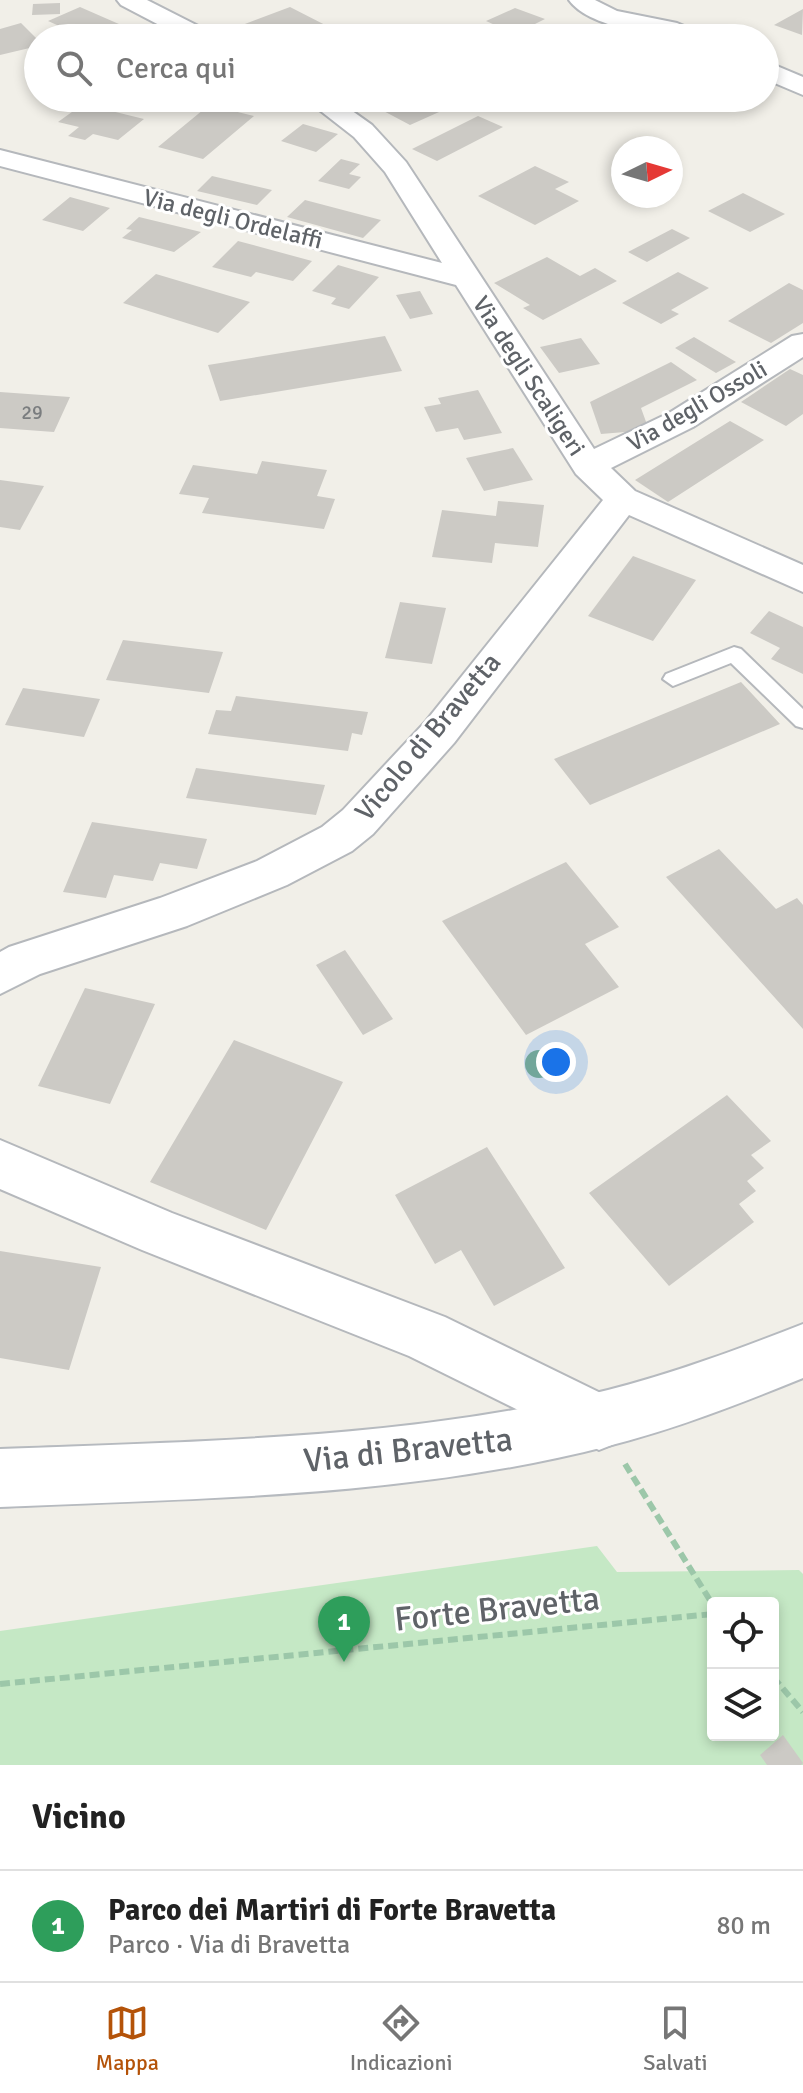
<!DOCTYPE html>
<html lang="it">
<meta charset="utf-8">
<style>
body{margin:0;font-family:Signika,sans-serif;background:#f2f2f2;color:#222}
.controls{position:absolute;right:24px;bottom:24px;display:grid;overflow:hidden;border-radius:8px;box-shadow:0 4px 12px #0003}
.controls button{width:72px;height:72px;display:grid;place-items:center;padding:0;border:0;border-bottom:2px solid #e0e0e0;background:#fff;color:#222;font:40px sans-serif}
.compass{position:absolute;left:611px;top:136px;width:72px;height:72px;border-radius:50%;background:#fff;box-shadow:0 4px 12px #0003;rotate:85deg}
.you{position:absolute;left:556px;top:1062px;width:28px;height:28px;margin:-20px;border:6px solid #fff;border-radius:50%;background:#1a73e8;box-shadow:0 0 0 12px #1a73e833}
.badge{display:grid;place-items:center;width:52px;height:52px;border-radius:50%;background:#b45309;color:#fff;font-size:26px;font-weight:700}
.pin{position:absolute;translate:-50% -66px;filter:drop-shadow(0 2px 4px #0008)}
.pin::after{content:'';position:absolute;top:42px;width:28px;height:24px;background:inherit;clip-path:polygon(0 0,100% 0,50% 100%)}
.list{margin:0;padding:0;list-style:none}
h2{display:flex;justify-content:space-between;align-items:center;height:104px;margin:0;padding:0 32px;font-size:34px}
h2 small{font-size:26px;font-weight:400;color:#767676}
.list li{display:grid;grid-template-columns:52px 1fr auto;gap:24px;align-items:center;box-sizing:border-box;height:112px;padding:0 32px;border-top:2px solid #e0e0e0}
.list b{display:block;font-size:30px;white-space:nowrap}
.list p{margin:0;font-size:26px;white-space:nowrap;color:#767676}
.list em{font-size:26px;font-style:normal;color:#767676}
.icon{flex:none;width:44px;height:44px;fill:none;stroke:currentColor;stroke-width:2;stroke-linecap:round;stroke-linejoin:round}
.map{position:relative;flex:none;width:803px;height:1765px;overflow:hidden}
.search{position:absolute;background:#fff;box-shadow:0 4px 12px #0003;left:24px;right:24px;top:24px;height:88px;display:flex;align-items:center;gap:20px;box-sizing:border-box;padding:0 28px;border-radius:44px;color:#767676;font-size:30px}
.sheet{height:216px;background:#fff}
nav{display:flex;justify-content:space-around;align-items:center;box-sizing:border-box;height:112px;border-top:2px solid #e0e0e0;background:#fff;font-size:22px;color:#767676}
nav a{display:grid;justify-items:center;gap:4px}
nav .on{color:#b45309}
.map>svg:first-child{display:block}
.green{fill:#c5e8c5;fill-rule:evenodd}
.building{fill:#cccac5}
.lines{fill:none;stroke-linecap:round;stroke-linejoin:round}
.lane-casing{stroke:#b5b8bc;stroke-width:4}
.street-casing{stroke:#b5b8bc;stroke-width:4}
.secondary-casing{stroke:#b6babf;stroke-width:4}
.path{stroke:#9cc7a9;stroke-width:6;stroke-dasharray:10 5;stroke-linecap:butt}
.lane{fill:#fff;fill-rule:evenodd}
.street{fill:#fff;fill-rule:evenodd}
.secondary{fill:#fff;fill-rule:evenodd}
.tree{fill:#89b387}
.labels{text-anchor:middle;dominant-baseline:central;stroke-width:6;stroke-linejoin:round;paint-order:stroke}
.far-number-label{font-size:20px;fill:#7a7d7f}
.far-street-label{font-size:24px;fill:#5f6368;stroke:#fff}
.street-label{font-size:28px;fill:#5f6368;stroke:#fff}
.near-street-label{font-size:34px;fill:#5f6368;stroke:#fff}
</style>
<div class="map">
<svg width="803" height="1765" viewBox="0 0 803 1765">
<rect width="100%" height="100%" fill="#f1efe8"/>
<path class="green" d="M597,1546L617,1572L799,1570L803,1574V1765H0V1631ZM713,1603H773V1735H713Z"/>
<path class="building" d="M60,3V14L32,15L33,4Z
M80,7L128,28L105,38H86L48,21Z
M290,7L333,29L310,38H258L237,27Z
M515,8L545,19L515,34L486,21Z
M803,9L802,35L774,25Z
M21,23L38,40V46L0,55V29Z
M364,98H461L443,106L448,108L410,125L361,99Z
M83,104L144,119L118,140L93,134L85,140L68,136L79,127L58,122Z
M209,105L254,116L203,159L158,147Z
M478,116L503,127L437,161L412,149Z
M303,124L338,134L316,152L281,141Z
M341,159L360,164L349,174L361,177L349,189L318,181Z
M535,166L569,182L555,189L579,201L535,225L478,196Z
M212,176L272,190L257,205L197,191Z
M743,193L785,214L750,232L708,211Z
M70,197L110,208L83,231L42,220Z
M305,200L381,220L363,238L287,217Z
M139,217L201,232L174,252L122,238L132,230L126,229Z
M672,229L690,238L647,262L628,252Z
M238,241L312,261L293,281L256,272L251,277L212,267Z
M547,257L580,276L595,268L617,281L543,320L523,308L530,305L494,283Z
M338,265L379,277L349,309L331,304L336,298L312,291Z
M678,272L709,288L671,310L679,314L661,324L622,303Z
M156,274L250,302L218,333L123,303Z
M789,283L803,290V323L771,343L728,321Z
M420,291L433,314L410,319L396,295Z
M385,336L402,371L220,401L208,365Z
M694,337L736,362L716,373L675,348Z
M581,338L600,364L559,373L540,347Z
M671,362L697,380L641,408L649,430L601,434L590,402Z
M790,369L803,375V414L786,426L741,402Z
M478,390L502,433L464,440L458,428L436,432L424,407L441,404L438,398Z
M0,392L70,397L54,432L0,428Z
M730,421L764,440L668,502L635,480Z
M513,448L533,480L484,491L466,458Z
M262,461L327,470L317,496L335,499L324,529L202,513L209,498L179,494L193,465L257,474Z
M0,480L44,486L20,530L0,527Z
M498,501L544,505L538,547L495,543L492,563L432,557L442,510L496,516Z
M633,556L696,580L653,641L588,616Z
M400,602L446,608L432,664L385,658Z
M769,611L803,627V674L771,659L780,648L750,633Z
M123,640L223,652L209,693L106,680Z
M741,682L780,724L590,805L554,759Z
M23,688L100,699L84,737L5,725Z
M236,696L368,712L362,735L352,733L348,751L208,734L216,710L231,711Z
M196,768L325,785L316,815L186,798Z
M92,822L207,839L197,869L160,863L153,881L114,875L106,898L63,892Z
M719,849L776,909L797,898L803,905V1029L666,877Z
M566,862L619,927L585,944L619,987L526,1035L442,921Z
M345,950L393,1019L363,1035L316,965Z
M85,988L155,1004L110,1104L38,1086Z
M234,1040L343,1082L266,1230L150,1182Z
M727,1095L771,1141L751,1155L764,1168L747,1181L756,1191L739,1204L754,1222L669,1286L589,1193Z
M487,1147L565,1268L494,1306L461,1250L435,1264L395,1195Z
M0,1251L101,1267L69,1370L0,1358Z
M783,1735L803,1763L801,1765H767L760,1755Z"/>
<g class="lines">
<g class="lane-casing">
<path id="lane" d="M734,647L741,649L803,709V728L796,726L731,663L673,686L663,679L666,674Z"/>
</g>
<g class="street-casing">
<path id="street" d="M117,0H147L212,33L215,38H184L121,5Z
M569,0H595L617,11L677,23L701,33L704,38C670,38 590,30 569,0Z
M765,61L803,77V95L765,79Z
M304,98H334L372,125L406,162L594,449L669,413L792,336L803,334V357L693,427L611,468L635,491L803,565V592L629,515L454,743L373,834L352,851L287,885L187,926L40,974L0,994V952L9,947L160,898L257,861L322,827L343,810L426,721L603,500L576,474L456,285L0,166V150L442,263L385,172L354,137Z
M0,1140L172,1213L445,1317L619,1402L627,1422L619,1442L599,1450L409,1356L142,1250L0,1189Z"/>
</g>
<g class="secondary-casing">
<path id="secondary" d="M803,1324V1378C739,1404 675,1429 608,1446C411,1497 203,1498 0,1507V1449C203,1441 410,1439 608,1390C675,1373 739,1349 803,1324Z"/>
</g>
<path class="path" d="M625,1464L713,1605
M773,1677L803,1712
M0,1684L713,1614"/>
<use href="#lane" class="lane"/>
<use href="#street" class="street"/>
<use href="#secondary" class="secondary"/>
</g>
<circle class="tree" cx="539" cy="1064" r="14"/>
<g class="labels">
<g class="far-number-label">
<text x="32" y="412">29</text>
</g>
<g class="far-street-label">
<text transform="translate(233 219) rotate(14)">Via degli Ordelaffi</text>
<text transform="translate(529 376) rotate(57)">Via degli Scaligeri</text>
<text transform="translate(697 406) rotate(-30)">Via degli Ossoli</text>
</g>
<g class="street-label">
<text transform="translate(428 737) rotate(-50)">Vicolo di Bravetta</text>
</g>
<g class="near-street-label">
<text transform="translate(408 1450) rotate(-6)">Via di Bravetta</text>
<text transform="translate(497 1609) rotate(-6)">Forte Bravetta</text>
</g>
</g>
</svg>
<div class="controls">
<button><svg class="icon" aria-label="locate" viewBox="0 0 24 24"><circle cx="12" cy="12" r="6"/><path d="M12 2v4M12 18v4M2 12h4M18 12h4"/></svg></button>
<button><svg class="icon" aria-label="layers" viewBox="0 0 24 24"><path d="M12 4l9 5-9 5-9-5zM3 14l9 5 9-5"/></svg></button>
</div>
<svg class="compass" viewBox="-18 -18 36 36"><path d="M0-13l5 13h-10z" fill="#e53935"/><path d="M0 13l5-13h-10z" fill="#767676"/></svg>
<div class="you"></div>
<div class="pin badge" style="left:344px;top:1662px;background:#2e9e5b">1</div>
<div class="search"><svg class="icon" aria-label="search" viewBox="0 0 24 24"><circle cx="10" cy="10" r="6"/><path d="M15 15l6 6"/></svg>Cerca qui</div>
</div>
<section class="sheet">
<h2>Vicino<small></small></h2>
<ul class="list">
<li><span class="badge" style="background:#2e9e5b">1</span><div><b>Parco dei Martiri di Forte Bravetta</b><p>Parco · Via di Bravetta</p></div><em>80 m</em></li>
</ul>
</section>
<nav>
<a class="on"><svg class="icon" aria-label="map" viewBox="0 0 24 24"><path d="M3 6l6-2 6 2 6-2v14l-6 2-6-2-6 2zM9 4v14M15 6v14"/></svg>Mappa</a>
<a><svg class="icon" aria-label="directions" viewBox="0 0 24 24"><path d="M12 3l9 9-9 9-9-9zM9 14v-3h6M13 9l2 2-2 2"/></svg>Indicazioni</a>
<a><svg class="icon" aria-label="saved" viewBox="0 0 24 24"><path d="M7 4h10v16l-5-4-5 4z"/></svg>Salvati</a>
</nav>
